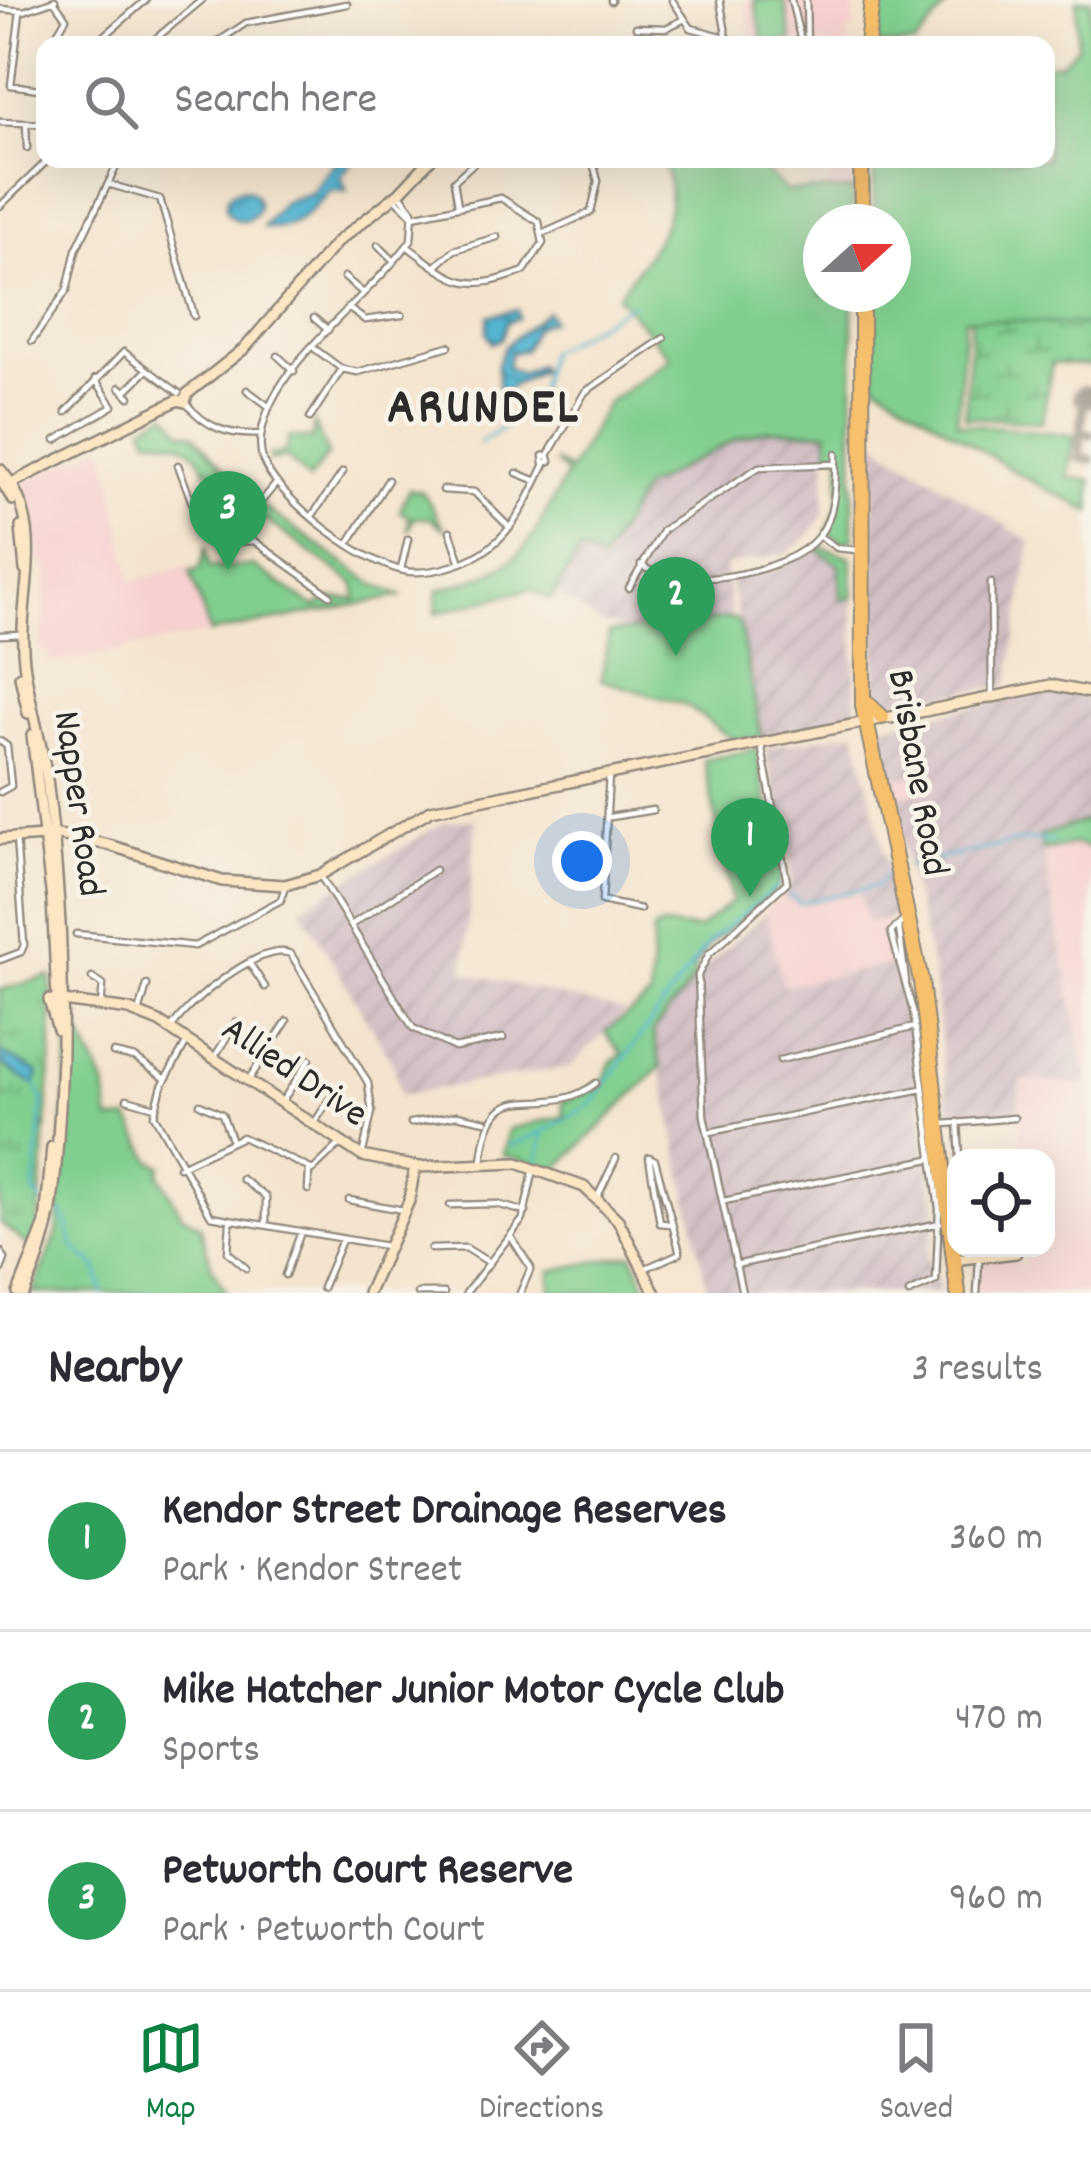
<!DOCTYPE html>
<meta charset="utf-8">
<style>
body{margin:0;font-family:Dekko,sans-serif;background:#f2f2f3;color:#2b2b33}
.controls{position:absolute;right:36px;bottom:36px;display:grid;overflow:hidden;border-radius:24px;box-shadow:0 12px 48px #0002}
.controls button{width:108px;height:108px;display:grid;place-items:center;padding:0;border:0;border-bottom:3px solid #e1e1e2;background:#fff;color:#2b2b33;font:60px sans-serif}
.compass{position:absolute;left:803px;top:204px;width:108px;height:108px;border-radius:50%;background:#fff;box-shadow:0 12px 48px #0002;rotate:69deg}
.you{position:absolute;left:582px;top:861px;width:42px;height:42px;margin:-30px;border:9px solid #fff;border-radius:50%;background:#1a73e8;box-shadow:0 0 0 18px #1a73e833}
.badge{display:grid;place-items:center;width:78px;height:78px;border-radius:50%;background:#0b8043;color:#fff;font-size:39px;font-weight:700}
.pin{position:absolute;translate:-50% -99px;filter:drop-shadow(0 3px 6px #0008)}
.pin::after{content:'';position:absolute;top:63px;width:42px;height:36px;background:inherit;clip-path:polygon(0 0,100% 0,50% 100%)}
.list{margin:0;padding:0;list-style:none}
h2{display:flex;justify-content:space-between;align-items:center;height:156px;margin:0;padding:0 48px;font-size:51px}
h2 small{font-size:39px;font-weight:400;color:#7c7c81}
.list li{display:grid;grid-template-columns:78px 1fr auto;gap:36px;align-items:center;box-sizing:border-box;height:180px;padding:0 48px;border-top:3px solid #e1e1e2}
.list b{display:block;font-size:45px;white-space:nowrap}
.list p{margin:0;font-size:39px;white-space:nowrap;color:#7c7c81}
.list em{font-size:39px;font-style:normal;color:#7c7c81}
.icon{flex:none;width:66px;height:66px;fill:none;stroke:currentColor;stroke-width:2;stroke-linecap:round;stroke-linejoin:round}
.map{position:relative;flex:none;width:1091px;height:1293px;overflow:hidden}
.search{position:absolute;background:#fff;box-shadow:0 12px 48px #0002;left:36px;right:36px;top:36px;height:132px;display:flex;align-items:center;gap:30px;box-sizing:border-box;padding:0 42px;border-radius:24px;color:#7c7c81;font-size:45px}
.sheet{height:696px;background:#fff}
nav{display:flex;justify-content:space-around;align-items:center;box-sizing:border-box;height:168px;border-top:3px solid #e1e1e2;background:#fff;font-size:33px;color:#7c7c81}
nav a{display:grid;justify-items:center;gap:6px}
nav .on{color:#0b8043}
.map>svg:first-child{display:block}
.built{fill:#f7d0cf}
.industrial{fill:url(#industrial-furrows)}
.grass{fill:url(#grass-tufts);stroke:#567d5c;stroke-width:3}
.wetland{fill:url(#wetland-marsh);stroke:#567d5c;stroke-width:3}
.park{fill:#81cf8e;stroke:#567d5c;stroke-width:3}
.water{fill:url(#water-waves);stroke:#3f707e;stroke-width:3}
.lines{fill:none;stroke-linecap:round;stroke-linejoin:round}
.stream{stroke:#53b5d2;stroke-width:3}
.taxiway{stroke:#90887c;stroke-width:9}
.runway{stroke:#90887c;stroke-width:21}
.street-casing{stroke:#90887c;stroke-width:9}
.secondary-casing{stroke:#90887c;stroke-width:14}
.highway-casing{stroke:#90887c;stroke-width:18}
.street{stroke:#fff;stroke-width:4.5}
.secondary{stroke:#fce6c4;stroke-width:9}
.highway{stroke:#f7c06c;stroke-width:14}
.labels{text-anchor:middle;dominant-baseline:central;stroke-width:9;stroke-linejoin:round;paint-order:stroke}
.street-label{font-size:39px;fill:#2b2b2b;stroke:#f7f3e8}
.district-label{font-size:51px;font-weight:bold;letter-spacing:3px;fill:#2b2b2b;stroke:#f7f3e8}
</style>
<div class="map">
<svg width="1091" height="1293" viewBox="0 0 1091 1293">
<defs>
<pattern id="industrial-furrows" width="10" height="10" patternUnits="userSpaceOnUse" patternTransform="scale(3)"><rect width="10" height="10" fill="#d2bec5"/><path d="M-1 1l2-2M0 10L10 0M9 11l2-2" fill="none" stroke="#b4a3a9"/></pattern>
<pattern id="grass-tufts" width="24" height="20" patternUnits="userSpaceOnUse" patternTransform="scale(3)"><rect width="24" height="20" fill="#81cf8e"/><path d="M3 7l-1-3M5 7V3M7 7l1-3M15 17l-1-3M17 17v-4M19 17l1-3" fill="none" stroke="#6aa874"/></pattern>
<pattern id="wetland-marsh" width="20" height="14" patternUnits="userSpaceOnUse" patternTransform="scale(3)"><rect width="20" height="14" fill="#81cf8e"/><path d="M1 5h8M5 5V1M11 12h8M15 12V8" fill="none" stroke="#6aa874"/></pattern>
<pattern id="water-waves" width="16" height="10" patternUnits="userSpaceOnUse" patternTransform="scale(3)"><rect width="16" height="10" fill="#53b5d2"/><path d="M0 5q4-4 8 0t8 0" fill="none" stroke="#4593ab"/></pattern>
</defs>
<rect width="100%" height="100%" fill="#f7f3e8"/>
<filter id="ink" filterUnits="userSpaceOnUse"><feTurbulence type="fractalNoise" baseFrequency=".00833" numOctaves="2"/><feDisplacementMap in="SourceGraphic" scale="24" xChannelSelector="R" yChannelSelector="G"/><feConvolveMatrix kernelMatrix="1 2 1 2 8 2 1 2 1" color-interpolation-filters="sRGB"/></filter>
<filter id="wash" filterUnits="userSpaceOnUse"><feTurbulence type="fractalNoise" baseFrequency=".004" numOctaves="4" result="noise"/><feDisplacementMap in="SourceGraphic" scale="48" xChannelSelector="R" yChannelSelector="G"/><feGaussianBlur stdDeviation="2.7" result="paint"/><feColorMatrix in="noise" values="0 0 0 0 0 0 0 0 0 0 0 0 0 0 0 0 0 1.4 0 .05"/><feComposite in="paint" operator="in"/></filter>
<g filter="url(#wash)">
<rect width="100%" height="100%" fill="#f4e4cd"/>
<path class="built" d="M746,0H854V32H848L847,39L853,45H752Z
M828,159H853L852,190H828Z
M105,445L132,582L188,565L210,633L50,664L47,651H40L49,570L39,557L20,489L23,483Z
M934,770L938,789L899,796L893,804L888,779Z
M1081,845L1091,849V1293H972L971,1248H1013L1012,1258L1020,1266L1026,1265L1028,1248H1046V1158H1019L1021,1080L1088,1084L1043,851Z
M859,892L868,923L887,919L895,963L783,986L765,909L782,897L797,906Z"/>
<path class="industrial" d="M765,430L828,432L824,514L809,536L787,553L725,566L731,618L639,633L600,623L555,592L580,550L601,561L643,488L734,440Z
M874,441L1031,542L1008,685L876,705Z
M816,548L840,566L841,599L853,598L856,715L762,738L730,578L777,569Z
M1056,690L1091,699V825L1084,821L1040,837L1088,1085L1021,1080L1018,1110L950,1119L932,970L893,804L899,796L938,788L934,770L888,779L878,727Z
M856,731L899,916L868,923L859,892L797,906L782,897L789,889L792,866L765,748Z
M476,819L464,972L625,1012L570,1067L400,1095L395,1067L301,908L445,822Z
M766,914L783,986L895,963L905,998L935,1208L927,1257L941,1293H708L653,1031L713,959Z"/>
<path class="grass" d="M51,976L52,1051L38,1229L31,1248L0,1223V990Z"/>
<path class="wetland" d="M1091,258V366L1052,363L1042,422L965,417L972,306Z"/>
<path class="park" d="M754,0H784L792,41L764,45Z
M881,0H952L915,45H877Z
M1077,0H1091V326L965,318L957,423L1075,435L1068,478L1091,480V512L1015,472L874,381V294H893V222H874V159H1046V64H1059L1077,47Z
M661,159H753L786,191L852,190V222H821V294H853V539L843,542L827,533L839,503L841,453L829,452L828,432L765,430L734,440L643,488L601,562L580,551L551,599L530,589L436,613L438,590C529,565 523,553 567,474L554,462L570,470L608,402L671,358L617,296C648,252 688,214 661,159Z
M167,413L182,431L193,433L229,474L221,480L211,469L206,471C196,443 174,440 148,437L144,426Z
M314,423L328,454L309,480L286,457L271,461L269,455L285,452L289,437L312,439Z
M409,489L423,492L445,530L431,518H413L408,531L409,517L400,511Z
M261,505L372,583L401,596L210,633L190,571L200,569L206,546L209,567L253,566L315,607L328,599H357L355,584L256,513Z
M820,546L851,557L853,598L841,600L840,566L816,548Z
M731,618L739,621L762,738L732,739L686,705L601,680L609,633Z
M756,749L783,873L776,892L710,944L695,966L694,979L653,1031L661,1067L557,1169L503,1155L509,1129L565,1116L562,1102L600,1087L611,1063L622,1054L605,1032L650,998L653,931L662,926L698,929L732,902L704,760Z
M1084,821L1091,825V849L1075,844L1043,851L1040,836Z
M71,1013L105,1085L110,1121L129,1119L152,1161L162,1166L159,1174L182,1215L200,1225L212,1268L227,1293H33L57,1234Z
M632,1254L650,1293H551V1271Z"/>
<path class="water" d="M337,159L353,160L341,177L347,191L331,190C310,212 296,232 263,227L283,202L311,193Z
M226 205a16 16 0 1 1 32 0a16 16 0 1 1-32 0Z
M517,310L518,318L507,322L501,339L492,343L487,333L489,316Z
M547,311L552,320L536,326L524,350L510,353L507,367L521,373L538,365L540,371L499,393L497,366L504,347Z
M0,1052L39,1073L35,1086L0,1063Z"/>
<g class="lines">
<path class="stream" d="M479,444L534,406L548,352L632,304
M906,866L1026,840L1053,841
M789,894L800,903L876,886L890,872
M34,1083L43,1100L34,1192L42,1203
M509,1146L541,1133
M538,1164L543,1132L591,1104L709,942L779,886
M62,1212L75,1249L96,1267L103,1293"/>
<path class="taxiway" d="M1084,396L1081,432L1091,434
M1081,432L1079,458L1091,460"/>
<path class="runway" d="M1083,396L1091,397"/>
</g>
</g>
<g filter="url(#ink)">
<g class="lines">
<g class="street-casing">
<path id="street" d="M672,0L691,28L729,38
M720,0L728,45
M791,0L802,45
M806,0L807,45
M611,1V0
M0,9L24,11L55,0
M20,12L11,85L39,89L45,76
M636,27L666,28L683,20
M50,45L66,18L54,1
M94,45L146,0
M148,45L202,0
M213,45L246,23L347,4
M0,122L45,124
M26,123L27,148
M108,184L160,199L194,316
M399,193L413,211L411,240C374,293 285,355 266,416C261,430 258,446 263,460C277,499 371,571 413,572C438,573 471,562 490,547C518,525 530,495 545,464
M396,199L413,216
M458,205L454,181L478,159
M0,206L49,159
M544,233L591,212L598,181L592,159
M378,245L393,260
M407,246C454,282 466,294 524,271L543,243L539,222L501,198L413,216
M435,267L454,250L497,237
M344,277L362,292
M348,308L365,320L402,315
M314,318L328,330
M32,341L67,290L76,250L120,159
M315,349L342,369L358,372L449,346
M278,356L294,371
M120,387L130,397
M247,390L267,405
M125,392L146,371
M185,402C206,428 228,436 261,434
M66,412L124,352L179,393
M310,418L342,369
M56,440L113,406L95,379
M548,455L543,456L544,463L550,461L548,455L585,392L664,338
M178,465L207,543L254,541L330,595
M517,473L537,481
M226,481L252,506
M443,490L474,492L510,528
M312,516L343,472
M450,531L460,560
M819,536L837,548L857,550
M244,540L246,520L275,485
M350,541L388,480
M641,565C679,593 788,574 818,537C837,513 835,483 836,454
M401,569L408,539
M991,583L992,696
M629,588L663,530L759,467L834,464
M0,635L23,634
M0,741L7,746L11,786L0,792
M609,774L602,901L640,909
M610,817L653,810
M320,875L413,1028L455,1048L503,1038
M904,920L891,932L913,1011L939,1209L936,1281L909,1293
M351,925L435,870
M899,928L906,982
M76,934L195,946L281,900L285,886
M0,960L21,952L24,945L16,838
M250,964L265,987
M92,978L103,985L101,1006
M139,1013L147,985
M172,1027C188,1002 262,941 291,954L368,1083L372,1112L362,1156
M188,1040L162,1086L154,1115L211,1216L386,1246
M113,1053L135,1058L166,1079
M214,1058L236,1022
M780,1060L915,1027
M248,1081L287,1021
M127,1099L155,1107
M283,1100L310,1059
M200,1104L222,1114L231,1139
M958,1122L960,1158
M411,1123L457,1115L486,1121
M944,1124L1014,1118
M313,1125L329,1100
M710,1132L922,1089
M482,1162C491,1064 542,1126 596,1083
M179,1167L242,1137L313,1170L341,1143
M242,1179L266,1197V1223
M308,1190L309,1171
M598,1196L616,1158
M349,1200L403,1210
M724,1201L930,1159
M450,1205L496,1204L526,1212
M230,1223L228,1252L246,1268
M511,1237L531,1268L520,1293
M431,1249L466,1248L490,1263
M0,1250L5,1259L0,1272
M735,1265L940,1223
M644,1269L680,1253L655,1160L649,1157L660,1223L670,1224
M285,1275L301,1232
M322,1288L342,1240
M418,1293H444
M466,1293L523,1219L533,1173
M742,1293L704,1116L698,975L709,954L787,882L761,744
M977,1293L979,1261"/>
</g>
<g class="secondary-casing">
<path id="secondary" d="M0,469C51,527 16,595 24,662C29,702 41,740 47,779C61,889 66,996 60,1107C55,1180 56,1225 24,1293
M0,479L13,500
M10,484L178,400L185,402L187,394L245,348L337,242L399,193L431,159
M21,527L25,570
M20,676L28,713
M891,718L1051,685L1091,693
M32,735L52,900L58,1017
M0,839L59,835L109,845L222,881L285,885L320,875L431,810L896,716
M49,1000L58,1030
M63,1001L129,1010L159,1022L362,1156L417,1167L517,1163L584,1187L618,1220L655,1293
M953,1260L1016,1253
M18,1293L45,1224L52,1147
M368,1293L409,1201L415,1166"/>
</g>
<g class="highway-casing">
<path id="highway" d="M867,45L872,0
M861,159L862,222
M862,294L863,706L921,981L958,1293
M868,704L882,717"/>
</g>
<use href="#street" class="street"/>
<use href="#secondary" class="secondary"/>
<use href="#highway" class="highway"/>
</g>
</g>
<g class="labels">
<g class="street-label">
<text transform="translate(915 773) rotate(80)">Brisbane Road</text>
<text transform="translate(76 804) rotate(82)">Napper Road</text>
<text transform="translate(293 1074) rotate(34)">Allied Drive</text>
</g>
<g class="district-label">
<text x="484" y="411">ARUNDEL</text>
</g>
</g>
</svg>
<div class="controls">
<button><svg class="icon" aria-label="locate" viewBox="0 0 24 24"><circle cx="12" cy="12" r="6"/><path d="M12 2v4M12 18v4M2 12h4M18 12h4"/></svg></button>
</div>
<svg class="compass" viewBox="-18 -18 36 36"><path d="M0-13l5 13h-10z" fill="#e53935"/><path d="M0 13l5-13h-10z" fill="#7c7c81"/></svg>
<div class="you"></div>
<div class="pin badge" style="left:750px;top:897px;background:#2e9e5b">1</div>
<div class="pin badge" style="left:676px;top:656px;background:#2e9e5b">2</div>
<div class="pin badge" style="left:228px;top:570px;background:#2e9e5b">3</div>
<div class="search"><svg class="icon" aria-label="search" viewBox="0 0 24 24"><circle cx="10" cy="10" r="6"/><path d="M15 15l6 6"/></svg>Search here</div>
</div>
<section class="sheet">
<h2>Nearby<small>3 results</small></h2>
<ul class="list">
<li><span class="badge" style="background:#2e9e5b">1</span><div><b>Kendor Street Drainage Reserves</b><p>Park · Kendor Street</p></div><em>360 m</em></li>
<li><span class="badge" style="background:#2e9e5b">2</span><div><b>Mike Hatcher Junior Motor Cycle Club</b><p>Sports</p></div><em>470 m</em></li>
<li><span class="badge" style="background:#2e9e5b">3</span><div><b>Petworth Court Reserve</b><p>Park · Petworth Court</p></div><em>960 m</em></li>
</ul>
</section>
<nav>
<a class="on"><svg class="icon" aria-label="map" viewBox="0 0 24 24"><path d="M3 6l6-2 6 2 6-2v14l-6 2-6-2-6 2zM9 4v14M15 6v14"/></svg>Map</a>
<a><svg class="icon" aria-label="directions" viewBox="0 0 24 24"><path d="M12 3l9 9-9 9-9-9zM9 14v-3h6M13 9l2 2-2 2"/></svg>Directions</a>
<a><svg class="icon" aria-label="saved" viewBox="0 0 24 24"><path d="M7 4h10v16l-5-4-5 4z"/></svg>Saved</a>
</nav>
